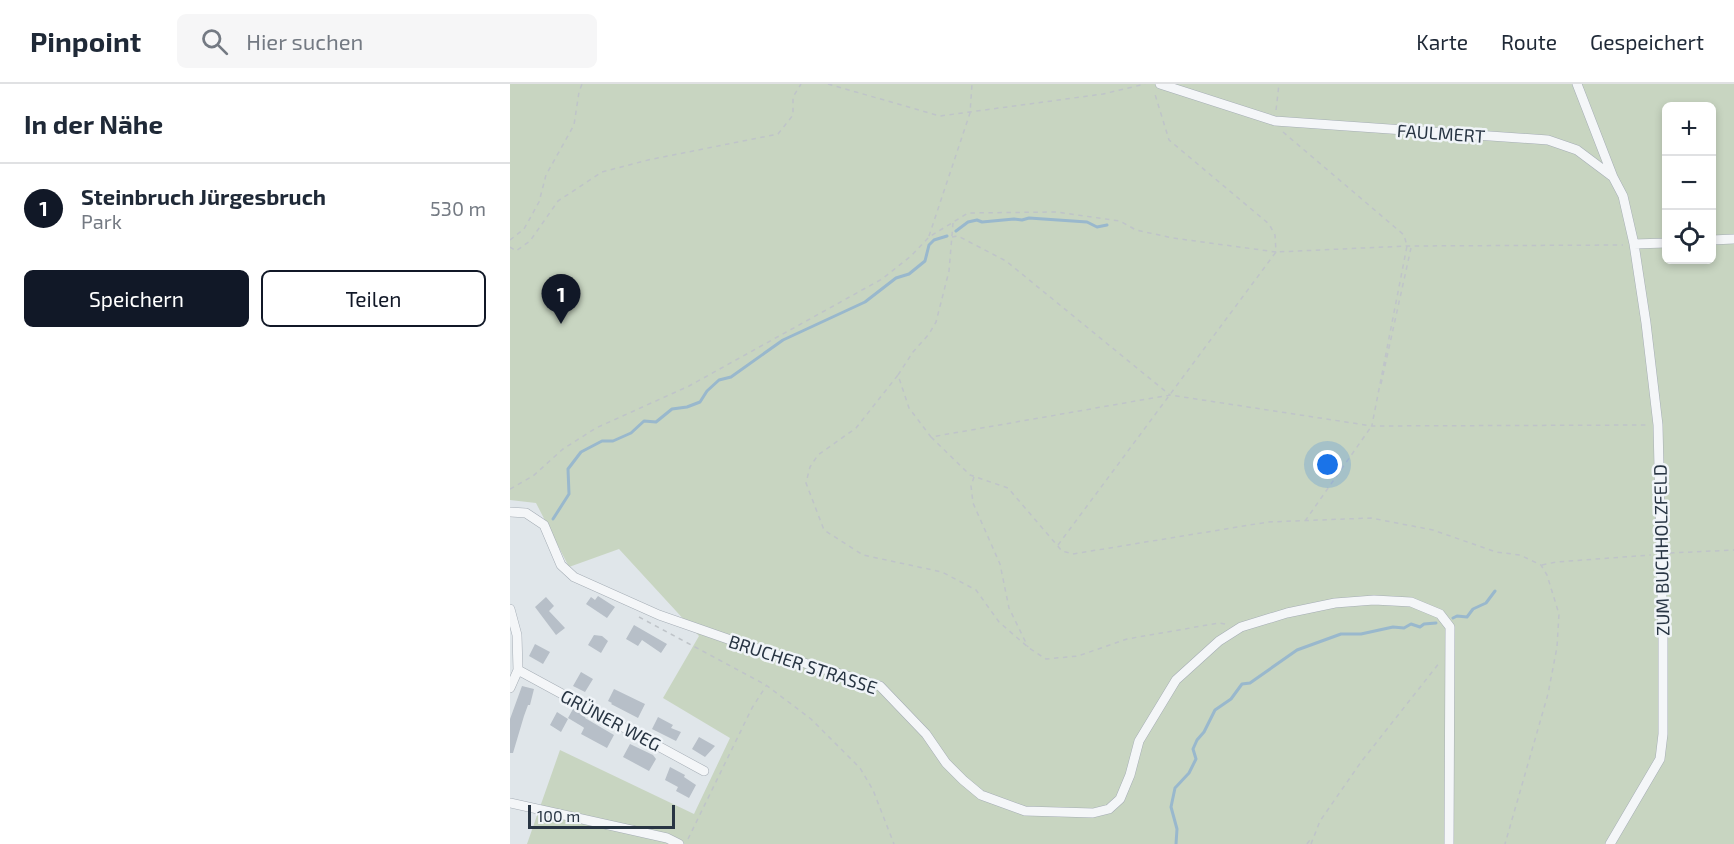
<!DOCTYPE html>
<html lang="de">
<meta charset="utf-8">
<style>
body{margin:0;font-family:"Exo 2",sans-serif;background:#f6f6f7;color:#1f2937}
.controls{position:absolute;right:18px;top:18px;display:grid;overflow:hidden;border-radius:9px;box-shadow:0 3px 9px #0003}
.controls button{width:54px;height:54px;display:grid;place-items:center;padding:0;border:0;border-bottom:2px solid #e0e1e3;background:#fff;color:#1f2937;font:30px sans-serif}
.scale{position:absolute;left:18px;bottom:15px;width:147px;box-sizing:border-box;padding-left:6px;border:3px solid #283543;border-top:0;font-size:16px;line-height:21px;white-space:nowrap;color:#283543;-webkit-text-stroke:4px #f0f4f8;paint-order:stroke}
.you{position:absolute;left:818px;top:381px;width:21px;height:21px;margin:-15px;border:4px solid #fff;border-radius:50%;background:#1a73e8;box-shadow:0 0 0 9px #1a73e833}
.badge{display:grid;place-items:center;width:39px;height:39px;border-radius:50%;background:#111827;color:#fff;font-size:20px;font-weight:700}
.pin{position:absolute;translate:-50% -50px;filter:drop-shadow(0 2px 3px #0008)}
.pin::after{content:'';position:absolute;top:32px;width:21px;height:18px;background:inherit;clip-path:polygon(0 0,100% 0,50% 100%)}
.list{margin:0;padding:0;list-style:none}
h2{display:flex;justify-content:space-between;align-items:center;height:78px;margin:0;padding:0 24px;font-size:26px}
h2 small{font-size:20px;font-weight:400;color:#747a83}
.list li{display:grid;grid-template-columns:39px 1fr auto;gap:18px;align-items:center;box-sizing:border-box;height:90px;padding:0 24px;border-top:2px solid #e0e1e3}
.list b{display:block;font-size:22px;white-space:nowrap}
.list p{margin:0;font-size:20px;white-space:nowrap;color:#747a83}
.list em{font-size:20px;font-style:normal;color:#747a83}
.actions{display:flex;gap:12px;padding:18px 24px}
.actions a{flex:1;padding:14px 0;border:2px solid #111827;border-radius:9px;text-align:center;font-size:21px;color:#111827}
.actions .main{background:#111827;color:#fff}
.icon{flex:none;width:33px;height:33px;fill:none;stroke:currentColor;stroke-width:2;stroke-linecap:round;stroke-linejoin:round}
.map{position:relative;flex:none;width:1224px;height:760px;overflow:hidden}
header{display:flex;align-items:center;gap:36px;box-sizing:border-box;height:84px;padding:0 30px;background:#fff;border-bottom:2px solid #e0e1e3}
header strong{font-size:28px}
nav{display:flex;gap:33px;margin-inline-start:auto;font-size:21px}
.search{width:420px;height:54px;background:#f6f6f7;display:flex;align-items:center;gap:15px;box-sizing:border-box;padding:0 21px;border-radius:9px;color:#747a83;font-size:22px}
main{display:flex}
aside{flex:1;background:#fff}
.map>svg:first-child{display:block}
.green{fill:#c8d5c1;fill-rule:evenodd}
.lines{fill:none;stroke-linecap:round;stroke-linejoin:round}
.stream{stroke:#99b8cd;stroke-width:3}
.building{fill:#b7bfc8}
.street-casing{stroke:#a5adb5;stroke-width:10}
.path{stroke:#bfc4c9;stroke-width:1.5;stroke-dasharray:4.5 4.5;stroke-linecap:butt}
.street{stroke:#f4f6f8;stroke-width:9}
.labels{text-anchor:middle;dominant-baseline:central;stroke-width:5;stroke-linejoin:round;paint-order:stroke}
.street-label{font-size:18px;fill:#283543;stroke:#f0f4f8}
</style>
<header>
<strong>Pinpoint</strong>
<div class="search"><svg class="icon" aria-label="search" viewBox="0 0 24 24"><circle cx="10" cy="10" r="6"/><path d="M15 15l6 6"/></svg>Hier suchen</div>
<nav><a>Karte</a><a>Route</a><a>Gespeichert</a></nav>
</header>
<main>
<aside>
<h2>In der Nähe<small></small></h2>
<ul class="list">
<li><span class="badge">1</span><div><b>Steinbruch Jürgesbruch</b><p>Park</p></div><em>530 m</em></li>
</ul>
<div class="actions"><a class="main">Speichern</a><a>Teilen</a></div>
</aside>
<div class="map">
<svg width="1224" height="760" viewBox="0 0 1224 760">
<rect width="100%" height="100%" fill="#e0e6ea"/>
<path class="green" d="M0,0H1224V760H17L50,666L184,730L220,654L153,614L189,552L109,465L59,483L26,419L0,416ZM1156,22H1202V176H1156Z"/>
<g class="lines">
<path class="stream" d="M446,147L458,138L467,136L472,138L504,135L512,136L519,134L577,138L587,143L597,141
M43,435L59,410L58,385L71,368L92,357H103L121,349L134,337L146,338L162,325L177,323L190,318L197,307L209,296L221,293L273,256L355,218L386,194L399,190L415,177L419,161L424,156L437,152
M943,534L947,532L957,533L963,525L976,519L985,507
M666,760L667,745L661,723L665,704L679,689L686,675L683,665L687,656L694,648L705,626L721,615L732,600L740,599L787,566L831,550H851L883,543L894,544L901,540L910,543L914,540L926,539"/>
</g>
<path class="building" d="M88,512L105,523L97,534L76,520L81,513L85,516Z
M36,513L44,522L39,527L55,544L46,551L25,523Z
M124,541L157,560L151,569L132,556L128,562L116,555Z
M84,551L92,552L98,557L91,569L78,561Z
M25,560L40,568L33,580L19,572Z
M71,588L83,595L75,608L63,602Z
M12,602L24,605L20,621H18L14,632L3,669H0V635Z
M104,605L135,620L128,634L101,620L102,619L98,617Z
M63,625L76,631L75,634L104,651L97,664L71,650L74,644L73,643L58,634Z
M47,628L58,635L51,648L40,641Z
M148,633L163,641L161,644L171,648L166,657L142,645Z
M189,653L205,662L195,673L182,665Z
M120,660L143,671L146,675L139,687L113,673Z
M160,683L175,691L174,693L186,701L179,714L166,707L168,703L155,696Z"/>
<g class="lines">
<g class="street-casing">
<path id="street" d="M650,0L765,37L1038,56L1067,66L1103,93L1113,112L1124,160L1136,239L1148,341L1153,554V650L1150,675L1100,760
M1067,0L1103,93
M1202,156L1224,155
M1124,160L1156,159
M0,428L16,429L34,441L51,481L64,493L149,531L235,561L370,602L416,650L436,679L453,696L471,711L515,727L583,729L599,725L610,715L620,691L629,657L666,596L709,557L731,543L777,529L825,519L864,516L901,518L930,530L940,543L939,760
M0,525L7,551L8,586L0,604
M8,586L194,687
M0,719L157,754L169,760"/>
</g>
<path class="path" d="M318,0L430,32L593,10L635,0
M766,26L769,0
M773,48L894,151L897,162L862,341
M419,152L460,29L462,0
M442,153L448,152L496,177L660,311
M0,156L14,145L29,118L36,91L64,41L69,8L72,0
M0,163L6,167L20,157L48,117L92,88L138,76L268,50L283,31V13L291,0
M388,291L403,268L419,250L426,238L439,187L443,139
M871,300L901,164
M421,353L460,391L498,404L552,467L563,470L758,438L861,434L923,446L986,468L1010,471L1031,481L1037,491L1049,530L1047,563L1038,610L995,760
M464,393L461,402L463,419L490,480L499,524L518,563
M0,405L23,392L53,365L86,344L179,302L372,195L401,172L419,153L458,129L546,128L610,137L626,146L663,154L766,168L765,151L759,140L659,56L644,7
M795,437L861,343
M548,461L766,168L897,162L1113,161
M1160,469L1224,466
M1032,481L1046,478L1141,471
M129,533L256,601L301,635L350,684L363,706L384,760
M715,540L709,539L617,555L568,572L536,575L519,564L489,538L466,506L432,488L353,471L314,446L296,399L300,383L308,371L346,344L388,291L399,324L421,353L660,311L862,342L1138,341
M178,755L242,624L256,602
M797,760L802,753
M801,760L810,737L851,678L930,578"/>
<use href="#street" class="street"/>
</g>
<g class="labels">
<g class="street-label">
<text transform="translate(931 49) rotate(4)">FAULMERT</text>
<text transform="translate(1151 466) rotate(-91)">ZUM BUCHHOLZFELD</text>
<text transform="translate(293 580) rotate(18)">BRUCHER STRASSE</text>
<text transform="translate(101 636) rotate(28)">GRÜNER WEG</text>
</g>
</g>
</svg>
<div class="controls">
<button>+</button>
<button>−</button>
<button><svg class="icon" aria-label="locate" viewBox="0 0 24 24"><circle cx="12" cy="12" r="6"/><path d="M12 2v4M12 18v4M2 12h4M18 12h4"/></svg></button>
</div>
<div class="scale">100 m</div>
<div class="you"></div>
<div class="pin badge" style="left:51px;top:240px">1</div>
</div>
</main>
